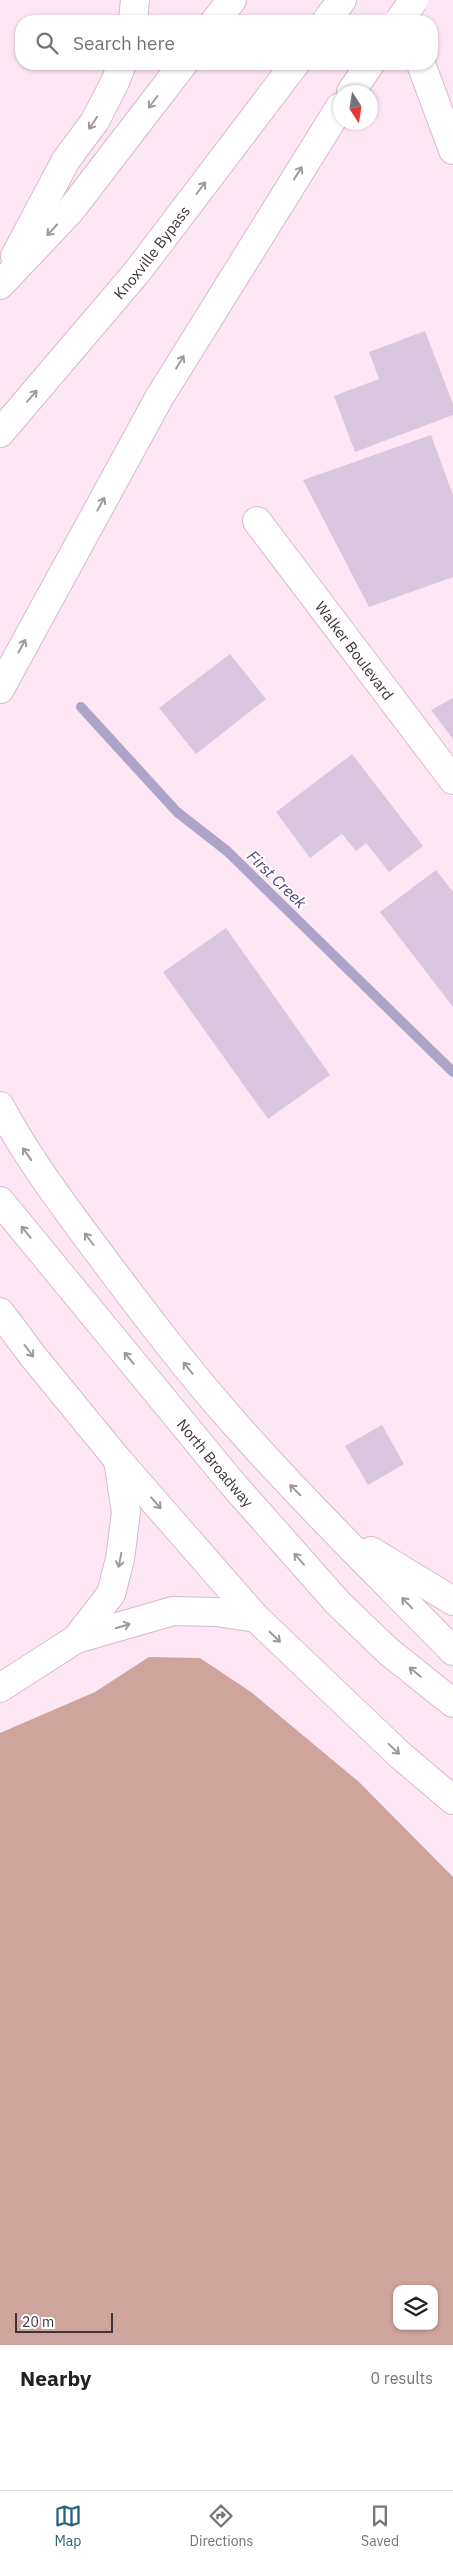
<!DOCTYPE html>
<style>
body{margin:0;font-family:"IBM Plex Sans",sans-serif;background:#f6f6f6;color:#202124}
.controls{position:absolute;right:15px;bottom:15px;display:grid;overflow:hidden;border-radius:10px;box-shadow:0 1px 4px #0004}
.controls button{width:45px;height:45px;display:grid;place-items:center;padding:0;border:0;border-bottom:1px solid #e0e0e0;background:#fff;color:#202124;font:25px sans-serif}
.compass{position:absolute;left:333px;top:85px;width:45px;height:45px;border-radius:50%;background:#fff;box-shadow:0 1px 4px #0004;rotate:168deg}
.scale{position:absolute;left:15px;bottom:12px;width:98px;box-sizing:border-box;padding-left:5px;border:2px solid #3e333a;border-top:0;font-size:14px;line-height:18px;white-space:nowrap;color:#3e333a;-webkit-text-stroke:4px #fff;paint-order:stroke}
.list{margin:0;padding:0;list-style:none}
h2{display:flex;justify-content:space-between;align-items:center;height:65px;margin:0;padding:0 20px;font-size:21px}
h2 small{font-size:16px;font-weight:400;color:#757577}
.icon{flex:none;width:28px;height:28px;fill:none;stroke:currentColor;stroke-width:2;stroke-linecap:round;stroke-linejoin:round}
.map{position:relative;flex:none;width:453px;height:2345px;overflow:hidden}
.search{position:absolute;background:#fff;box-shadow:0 1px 4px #0004;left:15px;right:15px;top:15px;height:55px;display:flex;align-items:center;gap:12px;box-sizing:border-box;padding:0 18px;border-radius:20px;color:#757577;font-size:19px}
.sheet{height:145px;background:#fff}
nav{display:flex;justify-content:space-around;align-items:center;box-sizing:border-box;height:70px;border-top:1px solid #e0e0e0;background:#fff;font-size:14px;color:#757577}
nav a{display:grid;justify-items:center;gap:2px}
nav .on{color:#27667b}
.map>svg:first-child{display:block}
.forest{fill:#cea49d;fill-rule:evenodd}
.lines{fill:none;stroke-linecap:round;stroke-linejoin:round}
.stream{stroke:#aca5c8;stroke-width:10}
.building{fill:#d9c7df}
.minor-casing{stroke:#d6bacb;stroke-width:30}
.tertiary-casing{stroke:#d6bacb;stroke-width:30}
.secondary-casing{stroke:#d6bacb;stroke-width:30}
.primary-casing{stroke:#d6bacb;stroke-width:30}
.motorway-casing{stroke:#d6bacb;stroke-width:30}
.minor{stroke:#fff;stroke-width:28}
.tertiary{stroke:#fff;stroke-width:28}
.secondary{stroke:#fff;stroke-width:28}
.primary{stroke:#fff;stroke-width:28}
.motorway{stroke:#fff;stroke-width:28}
.motorway-bridge-casing{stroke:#d6bacb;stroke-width:30;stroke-linecap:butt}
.motorway-bridge{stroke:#fff;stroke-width:28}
.oneway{stroke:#9e999c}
.labels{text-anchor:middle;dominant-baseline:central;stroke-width:4;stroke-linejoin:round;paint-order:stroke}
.street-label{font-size:15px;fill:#3e333a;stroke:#fff}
.water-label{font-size:16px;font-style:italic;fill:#4f4374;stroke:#fff}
</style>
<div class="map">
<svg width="453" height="2345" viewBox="0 0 453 2345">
<rect width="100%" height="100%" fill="#fee7f5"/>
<path class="forest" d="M149,1657L200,1658L251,1692L359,1782L453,1877V2345H0V1733L95,1692ZM397,2289H434V2326H397Z"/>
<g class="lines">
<path class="stream" d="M81,707L177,812L227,851L453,1072"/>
</g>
<path class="building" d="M425,331L453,404V415L355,452L334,396L379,379L369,352Z
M431,435L453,495V577L369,607L303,480Z
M230,654L266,699L196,754L159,708Z
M453,698V739L431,710Z
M352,754L423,846L389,872L366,843L356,851L342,834L310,858L276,812Z
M436,870L453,892V1007L380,912Z
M226,928L330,1075L268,1119L163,972Z
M382,1425L404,1464L368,1485L345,1446Z"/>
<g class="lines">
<g class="minor-casing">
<g id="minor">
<path id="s1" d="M257,521L453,780"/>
</g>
</g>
<g class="tertiary-casing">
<path id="tertiary" d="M0,1688L76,1639L111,1594L120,1559L126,1512L118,1460"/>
</g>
<g class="secondary-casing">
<path id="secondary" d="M421,64L453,150"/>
</g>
<g class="primary-casing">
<g id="primary">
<path id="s2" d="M0,1201L231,1482L338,1603L388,1651L453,1703"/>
<path d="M0,1312L32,1355L118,1460L256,1618L400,1755L453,1800"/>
<path d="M76,1639L173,1611L217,1612L256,1618"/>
</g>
</g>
<g class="motorway-casing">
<g id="motorway">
<path d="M133,21L135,0"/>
<path d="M215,21L232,0"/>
<path d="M326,21L342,0"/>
<path d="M351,92L370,64"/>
<path d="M15,256L66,160L95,121L115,82L122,64"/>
<path d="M0,285L70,211L183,64"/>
<path id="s3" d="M0,433L137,272L295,64"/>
<path d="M0,689L159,398L340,107"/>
<path d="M0,1106C28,1159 64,1206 99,1253C143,1312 187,1370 236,1425C305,1503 380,1576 453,1651"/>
<path d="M371,1551L453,1601"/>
</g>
</g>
<use href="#minor" class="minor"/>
<use href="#tertiary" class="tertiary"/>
<use href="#secondary" class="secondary"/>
<use href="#primary" class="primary"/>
<use href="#motorway" class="motorway"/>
<g class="motorway-bridge-casing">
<path id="motorway-bridge" d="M399,21L414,0"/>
</g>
<use href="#motorway-bridge" class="motorway-bridge"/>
</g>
<defs><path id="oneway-shaft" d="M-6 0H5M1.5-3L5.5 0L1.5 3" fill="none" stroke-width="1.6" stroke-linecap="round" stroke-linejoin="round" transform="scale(1.25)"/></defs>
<g class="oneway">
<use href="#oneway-shaft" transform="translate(153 102) rotate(127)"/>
<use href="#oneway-shaft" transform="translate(93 123) rotate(124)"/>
<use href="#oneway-shaft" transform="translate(298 173) rotate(-58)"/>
<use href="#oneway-shaft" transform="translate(201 188) rotate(-53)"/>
<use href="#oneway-shaft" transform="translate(52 230) rotate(133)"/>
<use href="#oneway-shaft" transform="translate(180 362) rotate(-59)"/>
<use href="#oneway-shaft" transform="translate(32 396) rotate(-49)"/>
<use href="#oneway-shaft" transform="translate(101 504) rotate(-61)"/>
<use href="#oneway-shaft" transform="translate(22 646) rotate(-61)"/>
<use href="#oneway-shaft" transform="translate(27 1154) rotate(-125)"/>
<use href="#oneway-shaft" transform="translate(26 1232) rotate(-129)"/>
<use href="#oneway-shaft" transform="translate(89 1239) rotate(-127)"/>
<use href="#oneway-shaft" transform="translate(29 1351) rotate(53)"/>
<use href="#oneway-shaft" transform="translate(129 1358) rotate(-129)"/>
<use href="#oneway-shaft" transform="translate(188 1368) rotate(-129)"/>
<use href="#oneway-shaft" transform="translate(295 1490) rotate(-135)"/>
<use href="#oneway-shaft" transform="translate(156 1503) rotate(49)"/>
<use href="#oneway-shaft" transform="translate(299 1559) rotate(-131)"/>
<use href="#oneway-shaft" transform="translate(120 1560) rotate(101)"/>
<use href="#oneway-shaft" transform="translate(407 1603) rotate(-134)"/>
<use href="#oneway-shaft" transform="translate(123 1626) rotate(-17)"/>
<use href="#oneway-shaft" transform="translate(275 1637) rotate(44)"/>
<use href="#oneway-shaft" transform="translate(415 1672) rotate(-141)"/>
<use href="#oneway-shaft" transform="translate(394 1749) rotate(43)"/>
</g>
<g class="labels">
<g class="street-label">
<text stroke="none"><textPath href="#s3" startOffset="236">Knoxville Bypass</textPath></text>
<text stroke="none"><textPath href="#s1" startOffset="162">Walker Boulevard</textPath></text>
<text stroke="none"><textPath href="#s2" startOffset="339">North Broadway</textPath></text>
</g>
<g class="water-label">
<text transform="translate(277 879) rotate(44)">First Creek</text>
</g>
</g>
</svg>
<div class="controls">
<button><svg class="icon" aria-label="layers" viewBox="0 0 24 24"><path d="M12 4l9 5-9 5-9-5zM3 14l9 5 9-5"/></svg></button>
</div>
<svg class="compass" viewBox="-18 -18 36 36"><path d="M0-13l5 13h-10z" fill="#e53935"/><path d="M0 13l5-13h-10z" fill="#757577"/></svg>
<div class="scale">20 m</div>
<div class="search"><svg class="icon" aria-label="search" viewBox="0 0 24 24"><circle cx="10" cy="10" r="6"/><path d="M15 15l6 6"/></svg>Search here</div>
</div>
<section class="sheet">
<h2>Nearby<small>0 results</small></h2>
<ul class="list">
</ul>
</section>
<nav>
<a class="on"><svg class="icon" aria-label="map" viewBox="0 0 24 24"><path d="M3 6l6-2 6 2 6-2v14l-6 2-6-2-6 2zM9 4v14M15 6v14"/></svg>Map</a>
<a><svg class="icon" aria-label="directions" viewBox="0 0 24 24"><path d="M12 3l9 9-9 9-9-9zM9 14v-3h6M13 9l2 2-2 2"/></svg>Directions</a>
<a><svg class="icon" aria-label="saved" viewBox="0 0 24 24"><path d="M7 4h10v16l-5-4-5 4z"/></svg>Saved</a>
</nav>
